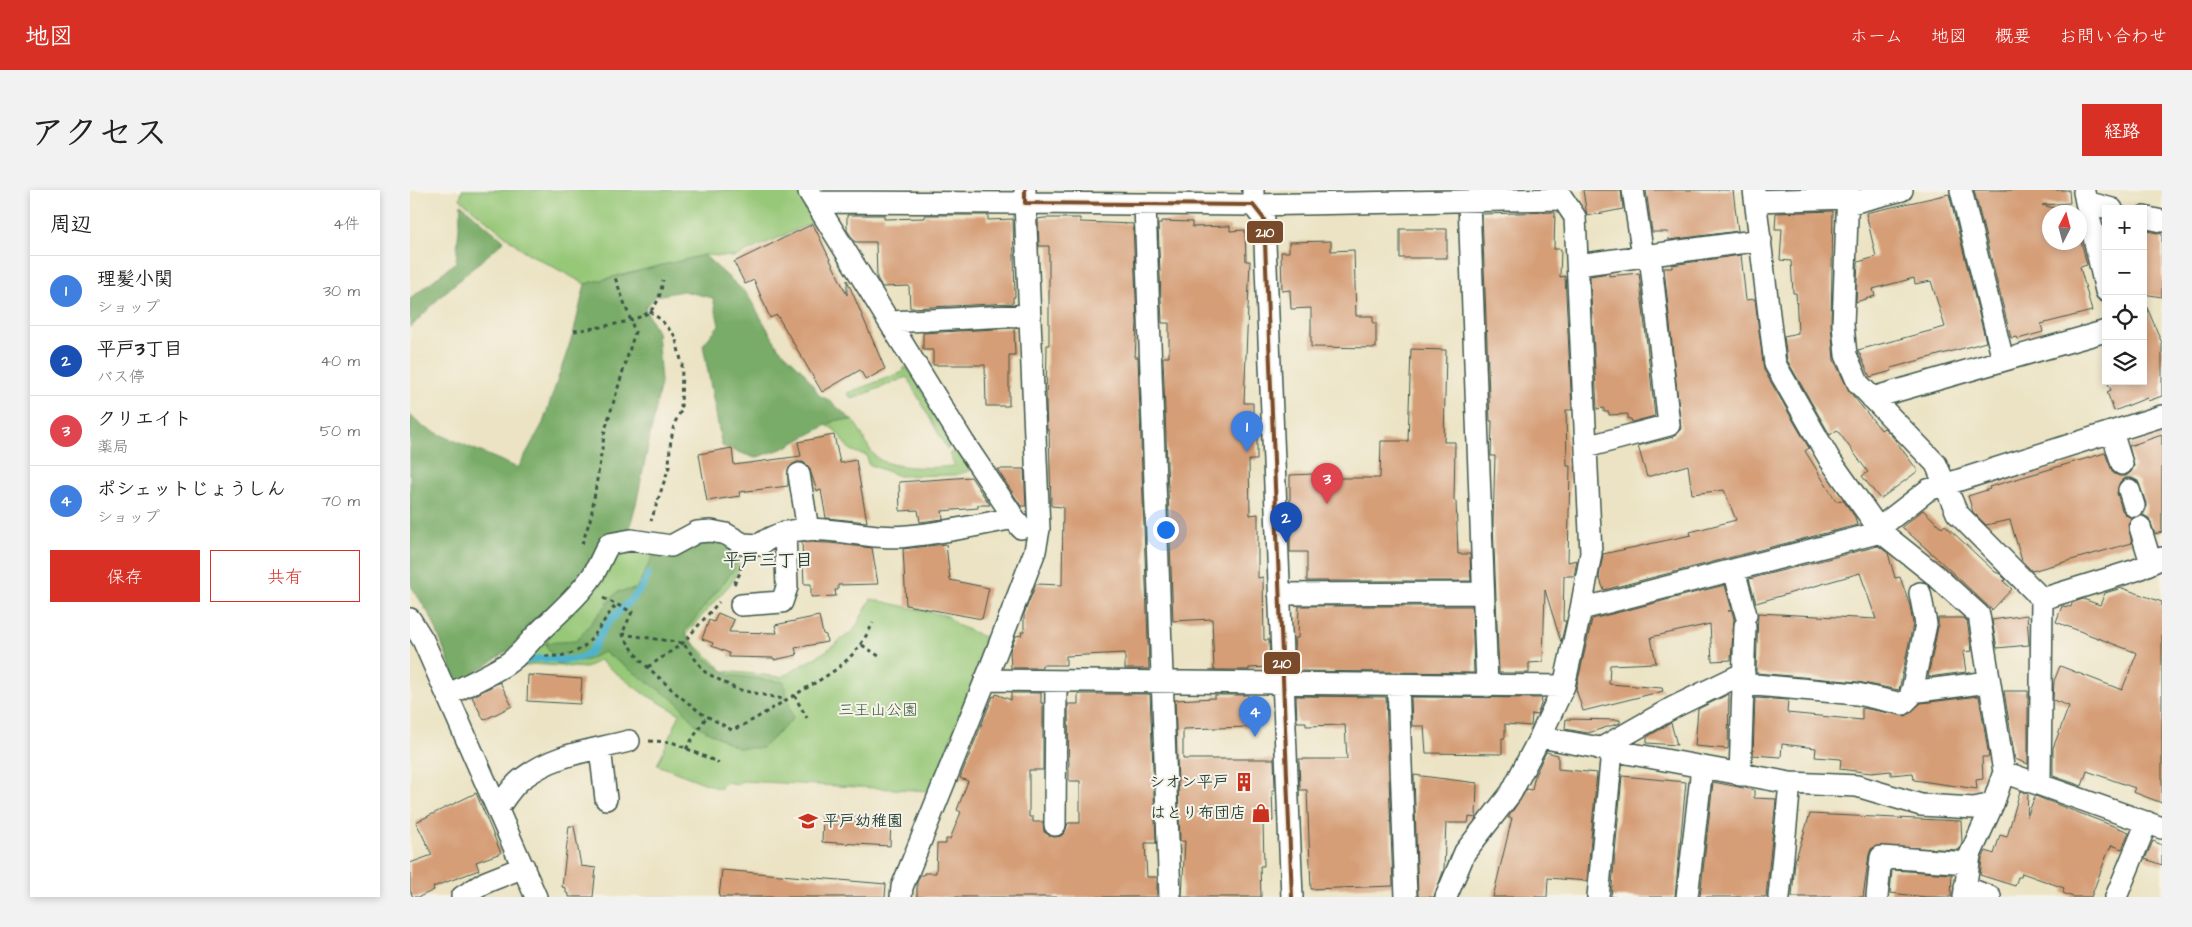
<!DOCTYPE html>
<html lang="ja">
<meta charset="utf-8">
<style>
body{margin:0;font-family:"Architects Daughter","Klee One",sans-serif;background:#f2f2f2;color:#222}
.controls{position:absolute;right:15px;top:15px;display:grid;overflow:hidden;border-radius:0px;box-shadow:0 2px 8px #0003}
.controls button{width:45px;height:45px;display:grid;place-items:center;padding:0;border:0;border-bottom:1px solid #e0e0e0;background:#fff;color:#222;font:25px sans-serif}
.compass{position:absolute;left:1632px;top:15px;width:45px;height:45px;border-radius:50%;background:#fff;box-shadow:0 2px 8px #0003;rotate:6deg}
.you{position:absolute;left:755px;top:339px;width:18px;height:18px;margin:-12px;border:4px solid #fff;border-radius:50%;background:#1a73e8;box-shadow:0 0 0 8px #1a73e833}
.badge{display:grid;place-items:center;width:32px;height:32px;border-radius:50%;background:#d93025;color:#fff;font-size:16px;font-weight:700}
.pin{position:absolute;translate:-50% -41px;filter:drop-shadow(0 1px 2px #0008)}
.pin::after{content:'';position:absolute;top:26px;width:18px;height:15px;background:inherit;clip-path:polygon(0 0,100% 0,50% 100%)}
.list{margin:0;padding:0;list-style:none}
h2{display:flex;justify-content:space-between;align-items:center;height:65px;margin:0;padding:0 20px;font-size:21px}
h2 small{font-size:16px;font-weight:400;color:#767676}
.list li{display:grid;grid-template-columns:32px 1fr auto;gap:15px;align-items:center;box-sizing:border-box;height:70px;padding:0 20px;border-top:1px solid #e0e0e0}
.list b{display:block;font-size:19px;white-space:nowrap}
.list p{margin:0;font-size:16px;white-space:nowrap;color:#767676}
.list em{font-size:16px;font-style:normal;color:#767676}
.actions{display:flex;gap:10px;padding:15px 20px}
.actions a{flex:1;padding:11px 0;border:1px solid #d93025;border-radius:0px;text-align:center;font-size:18px;color:#d93025}
.actions .main{background:#d93025;color:#fff}
.icon{flex:none;width:28px;height:28px;fill:none;stroke:currentColor;stroke-width:2;stroke-linecap:round;stroke-linejoin:round}
.map{position:relative;flex:none;width:1752px;height:707px;overflow:hidden;border-radius:0px}
header{display:flex;align-items:center;gap:30px;box-sizing:border-box;height:70px;padding:0 25px;background:#d93025;color:#fff}
header strong{font-size:24px}
nav{display:flex;gap:28px;margin-inline-start:auto;font-size:18px}
.intro{display:flex;align-items:center;justify-content:space-between;box-sizing:border-box;height:120px;padding:0 30px}
h1{margin:0;font-size:35px}
.button{padding:12px 22px;border-radius:0px;background:#d93025;color:#fff;font-size:18px;font-weight:700}
main{display:flex;gap:30px;padding:0 30px}
aside{flex:1;background:#fff;border-radius:0px;box-shadow:0 2px 8px #0003}
.map>svg:first-child{display:block}
.green{fill:#97c878;stroke:#5b8256}
.forest{fill:#79ac68;stroke:#4c744e}
.lines{fill:none;stroke-linecap:round;stroke-linejoin:round}
.stream{stroke:#4eb3cd;stroke-width:7}
.building{fill:#d59e77}
.minor-casing{stroke:#3e5649;stroke-width:24}
.path{stroke:#3e5649;stroke-width:3;stroke-dasharray:4 4;stroke-linecap:butt}
.minor{stroke:#fff;stroke-width:21}
.bus-1-casing{stroke:#f7f3e8;stroke-width:8}
.bus-1{stroke:#7a4b2a;stroke-width:4}
.labels{text-anchor:middle;dominant-baseline:central;stroke-width:4;stroke-linejoin:round;paint-order:stroke}
.park-label{font-size:16px;fill:#375942;stroke:#f7f3e8}
.poi-label{font-size:16px;font-weight:bold;fill:#1f3d34;stroke:#f7f3e8;text-anchor:end}
.neighbourhood-label{font-size:18px;font-weight:bold;fill:#1f3d34;stroke:#f7f3e8}
.line-badge{stroke:#f7f3e8;stroke-width:2}
.badge-label{font-size:14px;text-anchor:middle;font-weight:bold;fill:#fff}
</style>
<header>
<strong>地図</strong>
<nav><a>ホーム</a><a>地図</a><a>概要</a><a>お問い合わせ</a></nav>
</header>
<div class="intro"><h1>アクセス</h1><a class="button">経路</a></div>
<main>
<aside>
<h2>周辺<small>4件</small></h2>
<ul class="list">
<li><span class="badge" style="background:#3f7fe0">1</span><div><b>理髪小関</b><p>ショップ</p></div><em>30 m</em></li>
<li><span class="badge" style="background:#1a4fb4">2</span><div><b>平戸3丁目</b><p>バス停</p></div><em>40 m</em></li>
<li><span class="badge" style="background:#e0444e">3</span><div><b>クリエイト</b><p>薬局</p></div><em>50 m</em></li>
<li><span class="badge" style="background:#3f7fe0">4</span><div><b>ポシェットじょうしん</b><p>ショップ</p></div><em>70 m</em></li>
</ul>
<div class="actions"><a class="main">保存</a><a>共有</a></div>
</aside>
<div class="map">
<svg width="1752" height="707" viewBox="0 0 1752 707">
<rect width="100%" height="100%" fill="#f7f3e8"/>
<filter id="ink" filterUnits="userSpaceOnUse"><feTurbulence type="fractalNoise" baseFrequency=".02" numOctaves="2"/><feDisplacementMap in="SourceGraphic" scale="10" xChannelSelector="R" yChannelSelector="G"/><feConvolveMatrix kernelMatrix="1 2 1 2 8 2 1 2 1" color-interpolation-filters="sRGB"/></filter>
<filter id="wash" filterUnits="userSpaceOnUse"><feTurbulence type="fractalNoise" baseFrequency=".0096" numOctaves="4" result="noise"/><feDisplacementMap in="SourceGraphic" scale="20" xChannelSelector="R" yChannelSelector="G"/><feGaussianBlur stdDeviation="1.12" result="paint"/><feColorMatrix in="noise" values="0 0 0 0 0 0 0 0 0 0 0 0 0 0 0 0 0 1.4 0 .05"/><feComposite in="paint" operator="in"/></filter>
<g filter="url(#wash)">
<rect width="100%" height="100%" fill="#ebe3c3"/>
<path class="green" d="M52,0H391L409,30L325,67L294,65L175,94L114,61L50,9Z
M497,177L546,254L537,259L497,187L442,209L437,203L493,182L494,178Z
M426,230H442C452,240 455,255 465,266C477,280 528,278 545,276L539,264L549,258L562,280L546,285L489,286L458,274L457,265C427,261 439,245 416,235Z
M331,355L328,380L322,392L275,445L314,481L372,487L416,461L444,440L461,409L538,426L547,435L579,449L521,601L332,591L328,594L315,592L310,599L247,575L270,524L231,502L189,470L176,478L123,474L101,480L201,357Z"/>
<path class="forest" d="M51,14L94,51L31,106L0,138V109L46,72Z
M294,65L337,104L368,157L393,181L410,206L419,210L442,230H426L374,258L345,268L312,256L293,155L309,135L303,108L273,101L246,106L235,118L247,142L251,192L227,310L218,344L126,441L48,495L22,429L0,394V225L13,237L108,278L133,233L164,141L175,94Z
M291,349L318,351L327,360L324,380L274,442L295,468L319,485L374,492L383,529L352,558H327L285,534L267,512L194,462L177,470L147,474L135,453L166,451L207,402L226,399L245,362Z"/>
<g class="lines">
<path class="stream" d="M108,476C112,474 117,470 122,469C140,466 158,475 176,465C185,460 187,449 193,440C206,419 231,408 238,384"/>
</g>
<g id="blocks">
<path class="building" d="M1173,0H1211L1213,19L1177,26Z
M1236,0H1323L1328,41L1259,50L1258,42H1242Z
M1564,0H1659L1660,13L1632,15L1652,20L1653,22H1640V52L1662,53L1671,51L1677,75L1670,77L1682,121L1631,134L1633,142L1608,149L1607,147L1601,148Z
M1539,4L1576,152L1481,178L1482,181L1460,187L1448,160L1535,137L1521,91L1505,94L1504,88L1463,99L1465,106L1446,112L1448,72L1466,67L1456,23Z
M1423,21L1421,135L1424,170L1439,201L1471,240L1474,238L1482,246L1508,281L1470,309L1452,286L1458,282L1427,240L1420,245L1377,170L1374,146L1388,143L1386,103H1383L1381,71L1370,70L1372,39H1365L1366,23Z
M1145,22L1144,59H1151L1150,87L1155,86L1162,220H1156L1157,276H1160L1158,372L1167,370L1164,386H1154L1153,431H1156L1151,452L1135,400L1133,472L1119,473V483H1089L1083,333L1085,266H1081L1082,231H1080L1072,24Z
M437,25H474V29L515,28V25H578V30L603,29L605,107H603V113L500,118L499,96L472,97L467,88L466,52H445L437,40Z
M634,28H670V32L723,34L727,133L725,167H728L739,479H715V463L656,466V475H632V478H601L600,460L606,446L612,445L611,442H614V424L626,394L652,395L653,317L641,316L639,240H637L636,214L637,155H639V56H629L628,29Z
M751,31L782,32V37L820,36V41L835,40L836,71H840L834,213H843V247H847V270H839L840,325L848,324V388L853,387L854,450H859L860,477L839,478V480H804L802,429L763,431L753,167H759V133H752L748,34H751Z
M403,34L437,105V90L475,179L456,190L450,180L412,202L367,125L360,128L344,90L335,94L324,72Z
M990,39H1037V68H990Z
M1733,40L1752,44V107L1733,104Z
M921,51V61L944,60L946,126H963V133H966V158L901,157V118L881,119L880,100L872,101L871,62H879V52Z
M1331,65L1336,110L1345,109L1354,180L1399,258L1395,261L1426,311L1433,310L1445,327L1447,335L1194,400L1189,387L1193,364L1281,345L1280,342L1326,330L1314,300L1282,304L1278,275L1237,287L1228,256L1263,247L1271,239L1254,78H1262V75Z
M1199,83V86L1229,83L1245,226L1222,232L1221,229H1218V224L1199,225V222H1194V218L1187,219L1180,86Z
M1733,108L1752,153V206L1738,211L1737,208L1704,221L1697,202L1701,200L1697,191H1733Z
M604,138L605,165H599V216H576L575,175H523V160H513V143Z
M1001,159L1036,160L1034,252H1045L1044,311H1046L1048,364H1060L1061,391H897V362H880V285L928,283V288H970L971,251H998Z
M424,245L430,273L446,270L457,332L416,328L411,300L407,301L399,277L393,272H387L378,279V296L329,302L330,306L297,311L289,264L322,258L324,275L391,266L388,252Z
M1752,245V342L1745,344L1739,328L1733,325L1736,319V313L1728,291L1722,288H1716L1710,292L1707,303L1712,320L1716,325L1721,328L1718,335L1722,353L1622,381L1612,371L1600,330L1576,335L1563,322L1558,306L1580,299L1579,297L1695,263L1703,283L1709,286H1716L1721,282L1724,276L1719,256Z
M587,279H614L616,316H611Z
M561,287L580,315H568V318L532,321L533,329L510,332L508,320L490,321L489,292Z
M1513,320L1532,338L1535,335L1585,382L1590,384L1596,390L1593,391L1602,399L1582,420L1529,370L1492,337Z
M392,352L420,353L462,358L468,394L428,395V400H425L426,406L401,407V394H394Z
M536,354L540,390L579,398L572,429L496,415L493,359Z
M1468,356L1478,363L1485,388L1490,387L1500,416L1503,434L1489,500L1448,492L1346,483L1348,423L1466,429L1450,383L1346,413L1339,389Z
M1315,395L1322,420L1318,421H1322L1324,429L1321,470L1302,471L1300,434L1241,447L1246,473L1200,475L1199,494L1252,498L1253,501L1173,521L1166,499L1182,429Z
M1712,398L1752,412V613L1723,602L1725,598L1677,581L1672,596L1643,586V558L1659,516L1643,510L1644,491L1650,476L1712,500L1727,463L1646,432L1652,416L1661,417L1662,413L1673,409L1690,415L1695,403Z
M889,416H1062L1064,483L887,481L884,448H888Z
M308,423L324,430L319,442L367,443L365,435L409,426L413,444L416,445L417,452L385,458L387,465L364,470V468L319,467V463L302,456L303,453L292,449L299,430L304,432Z
M1617,425L1619,455L1587,458L1582,430Z
M1528,428H1554L1557,431L1562,461L1553,462L1556,482L1518,487L1528,437Z
M118,485L172,489L170,514L117,511Z
M90,492L102,516L74,530L62,507Z
M1594,501H1618V574L1605,569Z
M601,503H631V513H633V580H619V627H623V632H633L634,642L644,647L651,646L655,642L658,633H670V591H659L658,514H668V504H740L746,653H735L737,687H747V707H507V693L510,685H514V683H526L527,654H536V649H540L551,622L547,620L558,591L550,588L583,506L585,507L586,504L601,510Z
M1319,504L1318,559L1285,556L1288,519Z
M805,505H838L839,537L773,539V569H864L865,600H862L863,631H853L854,676H850L851,707H772L775,651H770L765,510L805,508Z
M886,506L976,507L983,696L901,699L897,600H890L889,569H937L935,535L896,536V532H887Z
M1569,506L1579,567H1572L1573,589L1566,590L1567,599L1504,590L1503,583L1481,585V581L1461,583L1430,579L1431,569L1405,567L1406,558L1372,554L1371,567L1343,565L1345,508L1378,510L1377,523L1452,530V518L1496,526L1511,513Z
M1001,507L1132,508L1131,514L1127,525L1122,524L1121,536L1095,534V548H1092V564L1016,563L1014,536H1002Z
M1156,529L1210,530V533L1178,543L1155,539Z
M1261,533L1267,555L1237,553V547Z
M1136,562L1148,565V579L1187,583L1177,691L1138,688L1137,707H1083L1102,628H1098L1117,599L1122,600L1125,585Z
M1004,585L1067,593L1066,628L1059,627L1058,633H1036L1034,679L1024,707H1008Z
M1212,586L1276,592L1265,707H1201Z
M1303,592L1344,600V608L1366,609L1356,707H1290Z
M1610,601L1618,604L1617,627L1625,606L1719,642L1712,659L1702,655L1698,662L1681,707H1663L1653,703L1654,698L1612,683L1611,687H1608L1605,696L1570,685L1572,669L1576,661L1584,664L1590,645L1597,647Z
M66,603L91,663L66,672L69,680L23,697L24,700L9,707H3L0,700V673L22,665L6,632Z
M1400,624L1551,631L1552,653L1549,660L1466,656L1461,659L1459,665L1453,707H1382L1385,671Z
M413,625L481,629L480,656L412,652Z
M159,636H164L171,676L186,678L183,707H159V704L156,703V698L152,697Z
M1743,651L1752,655V675L1735,669Z
M312,680L476,694L475,707H309Z
M1482,680L1542,684L1541,707H1516L1480,703Z"/>
</g>
</g>
<g filter="url(#ink)">
<use href="#blocks" fill-opacity="0" stroke="#3e5649" stroke-width="1"/>
<g class="lines">
<g class="minor-casing">
<path id="minor" d="M615,0V13L843,15L854,29L882,707
M843,0V15L1153,9
M1223,0L1233,66
M1344,0L1365,174L1420,270L1471,342L1525,385L1569,425L1594,582L1583,614L1560,665L1554,707
M1438,0L1433,135L1436,165L1448,193L1526,274L1547,323L1632,409L1630,594
M1551,0L1593,170
M399,2L554,253L611,338
M1674,2L1676,12L1702,19
M1346,11L1437,8
M405,12L615,13L629,339L625,361L580,479L492,697L491,707
M1059,12L1077,496
M1676,12L1696,101
M1437,14L1492,0
M735,15L760,707
M1733,27L1752,31
M1168,75L1351,50
M480,132L620,125
M1462,208L1696,141
M1702,242L1712,274
M1176,257L1259,235L1240,65
M389,284L398,340
M1719,300L1724,316
M1730,337L1741,373
M1469,338L1518,300L1752,226
M1324,380L1336,425
M869,404L1073,403
M1632,409L1726,380L1752,368
M331,415L372,412L377,397L375,342
M1171,419L1471,342
M0,429L13,450L126,707
M575,490L1154,496
M988,494L996,707
M1334,494L1447,504L1493,514L1501,506L1516,434L1510,403
M1501,502L1571,493
M38,505C57,495 77,486 95,475C109,467 117,454 128,443C147,424 168,407 183,385C189,375 193,364 199,354L221,350L261,356L287,342L301,341L316,344L333,354L349,355C393,322 448,352 498,346C533,343 569,335 604,328
M1130,547L1380,593L1447,596L1511,615L1564,618L1583,614
M190,558L196,609
M1190,559L1264,517L1334,483
M1594,582L1752,638
M1330,585L1335,436
M88,618C95,608 103,595 113,588C146,563 181,561 219,551
M645,635L646,491
M1555,697L1580,707
M52,707L76,692L114,677
M1036,707L1055,662L1101,603L1130,547L1154,496L1171,419L1181,363L1165,27L1147,0
M1188,707L1202,561
M1277,707L1292,578
M1369,707L1380,593
M1467,707L1471,667L1559,673
M1706,707L1737,632"/>
</g>
<path class="path" d="M240,121L251,130L265,146L272,174L271,221L264,234L260,256L259,277L241,331
M164,141C184,138 224,133 239,122C249,114 251,101 253,90
M172,354L181,327L195,240L225,142L204,85
M324,394L330,383L331,374
M193,408L222,422L212,444L230,470L268,505L291,523L322,540C344,531 362,518 383,506C421,483 442,475 463,433
M212,444L273,453L295,482L326,499L377,510
M452,455L472,468
M135,466C180,469 182,443 206,415
M238,477L273,453L309,412
M384,505L397,528
M239,551L262,552L309,573
M276,559L297,526"/>
<use href="#minor" class="minor"/>
<g class="bus-1-casing">
<path id="bus-1" d="M615,0V13L843,15L854,29L882,707"/>
</g>
<use href="#bus-1" class="bus-1"/>
</g>
</g>
<defs>
<g id="building-bare" transform="scale(1.5)"><path d="M-4-6H4V6H1V3H-1V6H-4ZM-2.5-4.3h1.7v1.8h-1.7ZM.8-4.3h1.7v1.8H.8ZM-2.5-1h1.7V.8h-1.7ZM.8-1h1.7V.8H.8Z" fill="#c8321e" stroke="#f7f3e8" stroke-width="2.5" paint-order="stroke"/></g>
<g id="shop-bare" transform="scale(1.5)"><path d="M-5-2.5h2.3a2.7 3.5 0 0 1 5.4 0H5L5.5 6h-11ZM-1.5-2.5h3a1.5 2.3 0 0 0-3 0Z" fill="#c8321e" stroke="#f7f3e8" stroke-width="2.5" paint-order="stroke"/></g>
<g id="school-bare" transform="scale(1.5)"><path d="M0-5L7-2L0 1L-7-2ZM-4 1L0 2.5L4 1V4Q0 6-4 4Z" fill="#c8321e" stroke="#f7f3e8" stroke-width="2.5" paint-order="stroke"/></g>
</defs>
<g fill-rule="evenodd">
<use href="#building-bare" x="834" y="592"/>
<use href="#shop-bare" x="851" y="623"/>
<use href="#school-bare" x="398" y="631"/>
</g>
<g class="labels">
<g class="park-label">
<text x="468" y="520">三王山公園</text>
</g>
<g class="poi-label">
<text x="819" y="592">シオン平戸</text>
<text x="836" y="623">はとり布団店</text>
<text x="413" y="631" text-anchor="start">平戸幼稚園</text>
</g>
<g class="neighbourhood-label">
<text x="358" y="370">平戸三丁目</text>
</g>
</g>
<g class="line-badge">
<rect x="836" y="30" width="38" height="24" rx="5" fill="#7a4b2a"/>
<rect x="853" y="461" width="38" height="24" rx="5" fill="#7a4b2a"/>
</g>
<g class="badge-label">
<text x="855" y="47">210</text>
<text x="872" y="478">210</text>
</g>
</svg>
<div class="controls">
<button>+</button>
<button>−</button>
<button><svg class="icon" aria-label="locate" viewBox="0 0 24 24"><circle cx="12" cy="12" r="6"/><path d="M12 2v4M12 18v4M2 12h4M18 12h4"/></svg></button>
<button><svg class="icon" aria-label="layers" viewBox="0 0 24 24"><path d="M12 4l9 5-9 5-9-5zM3 14l9 5 9-5"/></svg></button>
</div>
<svg class="compass" viewBox="-18 -18 36 36"><path d="M0-13l5 13h-10z" fill="#e53935"/><path d="M0 13l5-13h-10z" fill="#767676"/></svg>
<div class="you"></div>
<div class="pin badge" style="left:837px;top:262px;background:#3f7fe0">1</div>
<div class="pin badge" style="left:876px;top:353px;background:#1a4fb4">2</div>
<div class="pin badge" style="left:917px;top:314px;background:#e0444e">3</div>
<div class="pin badge" style="left:845px;top:547px;background:#3f7fe0">4</div>
</div>
</main>
